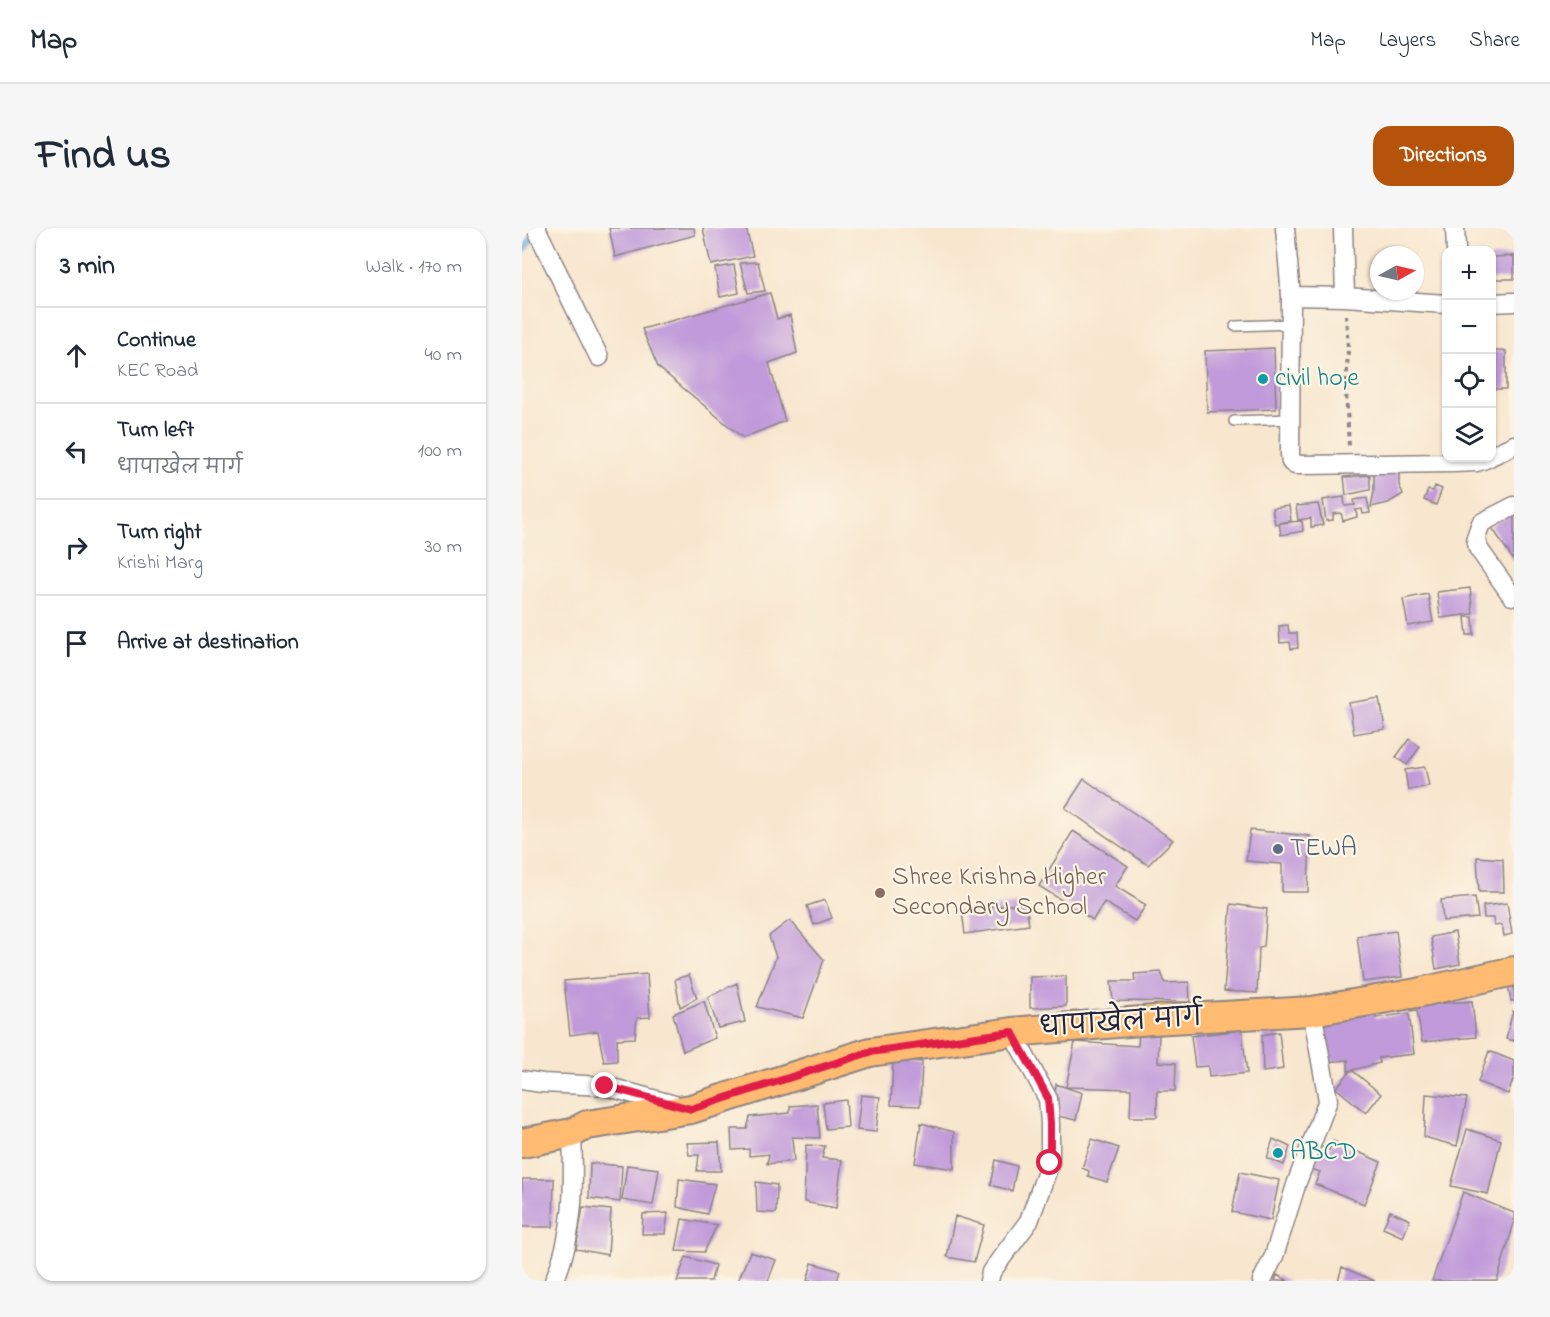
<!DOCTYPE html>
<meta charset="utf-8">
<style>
body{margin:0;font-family:"Indie Flower","Playpen Sans Deva",sans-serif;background:#f6f6f7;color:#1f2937}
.controls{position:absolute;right:18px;top:18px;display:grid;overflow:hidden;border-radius:12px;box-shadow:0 2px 4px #0004}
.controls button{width:54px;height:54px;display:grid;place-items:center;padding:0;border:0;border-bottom:2px solid #e0e1e3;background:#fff;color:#1f2937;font:30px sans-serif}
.compass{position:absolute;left:848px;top:18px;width:54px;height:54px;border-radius:50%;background:#fff;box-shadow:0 2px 4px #0004;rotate:82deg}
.stop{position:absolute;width:18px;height:18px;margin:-14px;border:4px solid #e11d48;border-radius:50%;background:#fff}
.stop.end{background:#e11d48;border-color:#fff;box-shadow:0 2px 6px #0008}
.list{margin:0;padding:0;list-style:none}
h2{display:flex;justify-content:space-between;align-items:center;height:78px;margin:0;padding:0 24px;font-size:26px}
h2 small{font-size:20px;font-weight:400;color:#747a83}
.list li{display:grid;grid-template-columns:39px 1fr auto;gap:18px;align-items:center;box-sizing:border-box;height:96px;padding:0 24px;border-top:2px solid #e0e1e3}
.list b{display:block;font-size:22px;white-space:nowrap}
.list p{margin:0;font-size:20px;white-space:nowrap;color:#747a83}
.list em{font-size:20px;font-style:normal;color:#747a83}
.icon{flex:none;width:33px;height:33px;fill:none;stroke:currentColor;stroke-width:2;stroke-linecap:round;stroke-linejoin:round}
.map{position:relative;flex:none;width:992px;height:1053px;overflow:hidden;border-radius:18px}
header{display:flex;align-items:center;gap:36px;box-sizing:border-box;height:84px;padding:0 30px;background:#fff;border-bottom:2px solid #e0e1e3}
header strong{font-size:28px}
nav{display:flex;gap:33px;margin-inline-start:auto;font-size:21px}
.intro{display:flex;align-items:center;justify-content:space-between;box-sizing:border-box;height:144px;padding:0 36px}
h1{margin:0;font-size:42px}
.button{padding:15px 27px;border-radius:18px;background:#b45309;color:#fff;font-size:21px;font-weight:700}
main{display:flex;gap:36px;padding:0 36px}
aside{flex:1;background:#fff;border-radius:18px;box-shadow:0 2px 4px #0004}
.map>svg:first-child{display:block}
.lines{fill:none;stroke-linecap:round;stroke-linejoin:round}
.stream{stroke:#71aee3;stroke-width:7}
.building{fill:#c09ada}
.lane-casing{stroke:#8d8484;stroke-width:12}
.street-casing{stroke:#8d8484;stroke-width:21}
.primary-casing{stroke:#8d8484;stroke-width:32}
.path{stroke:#8d8484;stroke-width:4;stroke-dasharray:4.5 4.5;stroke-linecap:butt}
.lane{stroke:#fff;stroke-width:9}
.street{stroke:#fff;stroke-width:18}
.primary{stroke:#ffbb71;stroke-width:28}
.route{stroke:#e11d48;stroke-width:8}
.culture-dot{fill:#0f9aa8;stroke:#fcf5e5;stroke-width:2}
.service-dot{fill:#5c6f8a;stroke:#fcf5e5;stroke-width:2}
.education-dot{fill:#8d6e63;stroke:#fcf5e5;stroke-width:2}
.labels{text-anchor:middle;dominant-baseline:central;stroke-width:4.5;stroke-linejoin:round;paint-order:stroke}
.culture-label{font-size:26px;fill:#0d838f;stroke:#fcf5e5;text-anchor:start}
.service-label{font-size:26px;fill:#4e5e75;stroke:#fcf5e5;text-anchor:start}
.education-label{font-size:26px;fill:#785e54;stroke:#fcf5e5;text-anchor:start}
.street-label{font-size:26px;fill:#22223b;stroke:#fcf5e5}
</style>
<header>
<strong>Map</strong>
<nav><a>Map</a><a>Layers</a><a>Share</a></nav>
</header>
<div class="intro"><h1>Find us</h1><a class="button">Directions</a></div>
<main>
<aside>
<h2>3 min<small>Walk · 170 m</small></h2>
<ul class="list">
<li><svg class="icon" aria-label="ahead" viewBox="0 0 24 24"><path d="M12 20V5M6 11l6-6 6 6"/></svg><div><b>Continue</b><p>KEC Road</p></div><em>40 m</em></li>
<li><svg class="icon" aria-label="left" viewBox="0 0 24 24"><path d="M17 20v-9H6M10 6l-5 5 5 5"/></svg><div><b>Turn left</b><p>धापाखेल मार्ग</p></div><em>100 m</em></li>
<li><svg class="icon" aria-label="right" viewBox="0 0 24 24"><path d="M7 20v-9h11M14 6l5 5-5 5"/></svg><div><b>Turn right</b><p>Krishi Marg</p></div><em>30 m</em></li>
<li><svg class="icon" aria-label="arrive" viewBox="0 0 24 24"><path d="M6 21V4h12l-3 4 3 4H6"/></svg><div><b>Arrive at destination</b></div></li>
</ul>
</aside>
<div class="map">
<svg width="992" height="1053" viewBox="0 0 992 1053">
<rect width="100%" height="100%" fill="#fcf5e5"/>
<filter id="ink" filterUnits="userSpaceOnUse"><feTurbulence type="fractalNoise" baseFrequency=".0167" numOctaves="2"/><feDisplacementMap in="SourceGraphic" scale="12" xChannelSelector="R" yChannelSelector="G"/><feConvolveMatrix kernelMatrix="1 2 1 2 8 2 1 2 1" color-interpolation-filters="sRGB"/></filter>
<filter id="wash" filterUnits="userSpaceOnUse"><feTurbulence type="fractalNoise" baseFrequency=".008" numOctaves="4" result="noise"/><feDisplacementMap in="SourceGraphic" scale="24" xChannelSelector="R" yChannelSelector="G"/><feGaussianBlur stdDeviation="1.35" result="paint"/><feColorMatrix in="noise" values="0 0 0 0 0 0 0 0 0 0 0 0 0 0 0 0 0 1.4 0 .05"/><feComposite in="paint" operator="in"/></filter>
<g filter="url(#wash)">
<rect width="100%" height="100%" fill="#f8e6ce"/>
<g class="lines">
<path class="stream" d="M0,23L14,6"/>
</g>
<g id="blocks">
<path class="building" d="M87,0H172L173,7L93,29Z
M181,0H224L231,28L189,37Z
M992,28V51H969V29Z
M236,34L243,63L226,65L218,35Z
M212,37L217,65L198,69L193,40Z
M248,65L255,91L268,87L275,125L247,135L263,193L221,210L136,139L120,101Z
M752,120L754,181L685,184L683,123Z
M969,123H984V161H969Z
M877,243V257L881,266L866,275L849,279L852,264V245Z
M848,247V262L824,267L822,249Z
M913,258L920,261L914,277L902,272L906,262L911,263Z
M822,269L823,278L833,277L832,272L845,270L848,285L841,286L840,281L834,282L835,289L821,293L819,285L811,286V292L804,293L801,272Z
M796,276L801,297L789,299V290L776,292L774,278Z
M767,278L769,293L757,295L780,293L781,303L759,307L757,295L753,296L750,280Z
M992,283V333L969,298Z
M948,360L951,386L918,390L915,364Z
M906,366L911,394L886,398L881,371Z
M943,389H951L952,407H945Z
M766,397L767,405H775L776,420L769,421L768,414L758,415L757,398Z
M858,470L863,501L832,506L827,475Z
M887,511L898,519L885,537L874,529Z
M903,539L907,558L886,562L883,542Z
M562,551L651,612L626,637L543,580Z
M728,602L788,608L786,664H760V636L724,633Z
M551,603L606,638L593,658L624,677L613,693L582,674L571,692L517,658Z
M955,629L981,631L982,664H957Z
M953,669L956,690L921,693L919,672Z
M303,672L310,690L292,697L285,678Z
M504,675L507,697L443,706L440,683Z
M985,675L990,706L982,708L980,697L972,698L971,690H962L961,678Z
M709,676L745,681L742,719L737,720L735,765L702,763Z
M268,692L302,732L281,790L235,779L254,729L247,708Z
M874,703L880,749L841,754L835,708Z
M933,704L938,736L914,741L909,709Z
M639,744L643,755L667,754L668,774L591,773L589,753H613L612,746Z
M992,745V773H989L986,757Z
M125,746L128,789L115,790L113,810L95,811V833L82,834L76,803L48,807L42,753Z
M167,747L175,770L158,779L153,751Z
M544,748V778L508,780V749Z
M215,755L223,794L196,800L186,769Z
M182,773L193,810L161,823L151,786Z
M888,773L898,777L950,773L954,809L900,814L895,782L889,783Z
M853,780L854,790L887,785L892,826L857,830L858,835L830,842L859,866L844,885L814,860L829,842L826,843V832L802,834L798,793Z
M991,783L992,784V813L984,811Z
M720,802L725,845L687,849L686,838L673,839L669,808Z
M617,804L637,805L636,834L654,835L653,863H635V889H608L609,861L544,859L553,814L616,818Z
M757,804L761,841L741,844L740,807Z
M967,823L992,833V849L986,866L956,854Z
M371,831L400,834L398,878L369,877Z
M534,856L560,865L554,892L531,887Z
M904,866L945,870L935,918L902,909Z
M339,867L358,869L354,904L335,902Z
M324,872L326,899L304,901L301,875Z
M295,876L298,910L270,909L272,933L245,936L247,926L227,928V921L210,922L209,901H225L228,889L268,885V878Z
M399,895L432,904V941L393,935Z
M945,901L979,912L966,966L929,958Z
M570,911L597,920L585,954L566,948L567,943L560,940Z
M751,911L768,919L762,937L745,930Z
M811,913L859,934L842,976L793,956L798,944L786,940L796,917L807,922Z
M197,914L199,943H175L177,927H167L165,915Z
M284,917L303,918L300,930L320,932L314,980L282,974Z
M474,932L495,938L490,963L469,957Z
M68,935L100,938L98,974L67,970Z
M105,937L137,941L131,977L100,972Z
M718,944L757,952L749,992L710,984Z
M0,951H32L31,999H0Z
M157,951L193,956L185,986L155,979Z
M234,954L255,957L254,985L235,984Z
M941,964L992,985V995L975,1053H910Z
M61,979L89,982L86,1027L54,1021Z
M868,983L888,992L881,1009L861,1000Z
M146,985L143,1006H120L121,986Z
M433,988L462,997L452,1034L425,1029Z
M160,991L195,997L182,1024L154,1023Z
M228,1024L254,1032L246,1053H216Z
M164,1029L193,1037L189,1053H155Z
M290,1035L318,1043L315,1053H285Z
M820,1039L853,1053H816Z
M755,1047L766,1053H753Z"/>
</g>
</g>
<g filter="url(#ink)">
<use href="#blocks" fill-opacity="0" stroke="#8d8484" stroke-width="1.5"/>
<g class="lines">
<g class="lane-casing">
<path id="lane" d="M713,98L769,96
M712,193L768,191"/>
</g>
<g class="street-casing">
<path id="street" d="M14,0L77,129
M763,0L769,68L768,226L769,234L773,237H779L931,235L955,234L966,230
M821,0L823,69
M933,0L934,22
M769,68L823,69L924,76
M969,75L992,74
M969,228L992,217
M990,368L956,320L954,309L959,295L992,278
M0,852L20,855L83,858L156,878
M32,1053C53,1005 52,956 50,905
M467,1053L469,1044L507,993L528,935V895L526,871L490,804
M740,1053L752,1028L775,954L806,872L790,783"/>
</g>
<g class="primary-casing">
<path id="primary" d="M0,915L50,905L65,897L169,881L348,824L490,804L630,792L790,783L895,765L992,743"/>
</g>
<path class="path" d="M824,87L826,121L824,162L827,218"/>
<use href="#lane" class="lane"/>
<use href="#street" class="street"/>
<use href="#primary" class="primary"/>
</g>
</g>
<g class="lines" filter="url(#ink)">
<path class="route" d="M83,858L169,881L348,824L490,804L526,870L528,895V935"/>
</g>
<g class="culture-dot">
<circle cx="741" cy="151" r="6"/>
<circle cx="756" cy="925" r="6"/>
</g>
<circle class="service-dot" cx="756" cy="621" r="6"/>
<circle class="education-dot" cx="358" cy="665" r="6"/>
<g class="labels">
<g class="culture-label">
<text x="753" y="151">civil ho,e</text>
<text x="768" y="925">ABCD</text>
</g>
<g class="service-label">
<text x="768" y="621">TEWA</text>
</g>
<g class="education-label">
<text x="370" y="650">Shree Krishna Higher<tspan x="370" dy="30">Secondary School</tspan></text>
</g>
<g class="street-label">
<text transform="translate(599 796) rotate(-4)">धापाखेल मार्ग</text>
</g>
</g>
</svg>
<div class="controls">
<button>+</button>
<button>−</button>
<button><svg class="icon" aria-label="locate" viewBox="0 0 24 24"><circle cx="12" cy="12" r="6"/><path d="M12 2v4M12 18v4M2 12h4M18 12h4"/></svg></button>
<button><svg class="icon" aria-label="layers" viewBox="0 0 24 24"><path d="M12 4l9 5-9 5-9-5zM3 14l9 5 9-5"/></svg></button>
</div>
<svg class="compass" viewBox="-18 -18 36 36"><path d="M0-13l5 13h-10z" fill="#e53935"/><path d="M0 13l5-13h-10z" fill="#747a83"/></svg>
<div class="stop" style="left:528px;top:935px"></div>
<div class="stop end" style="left:83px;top:858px"></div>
</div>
</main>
